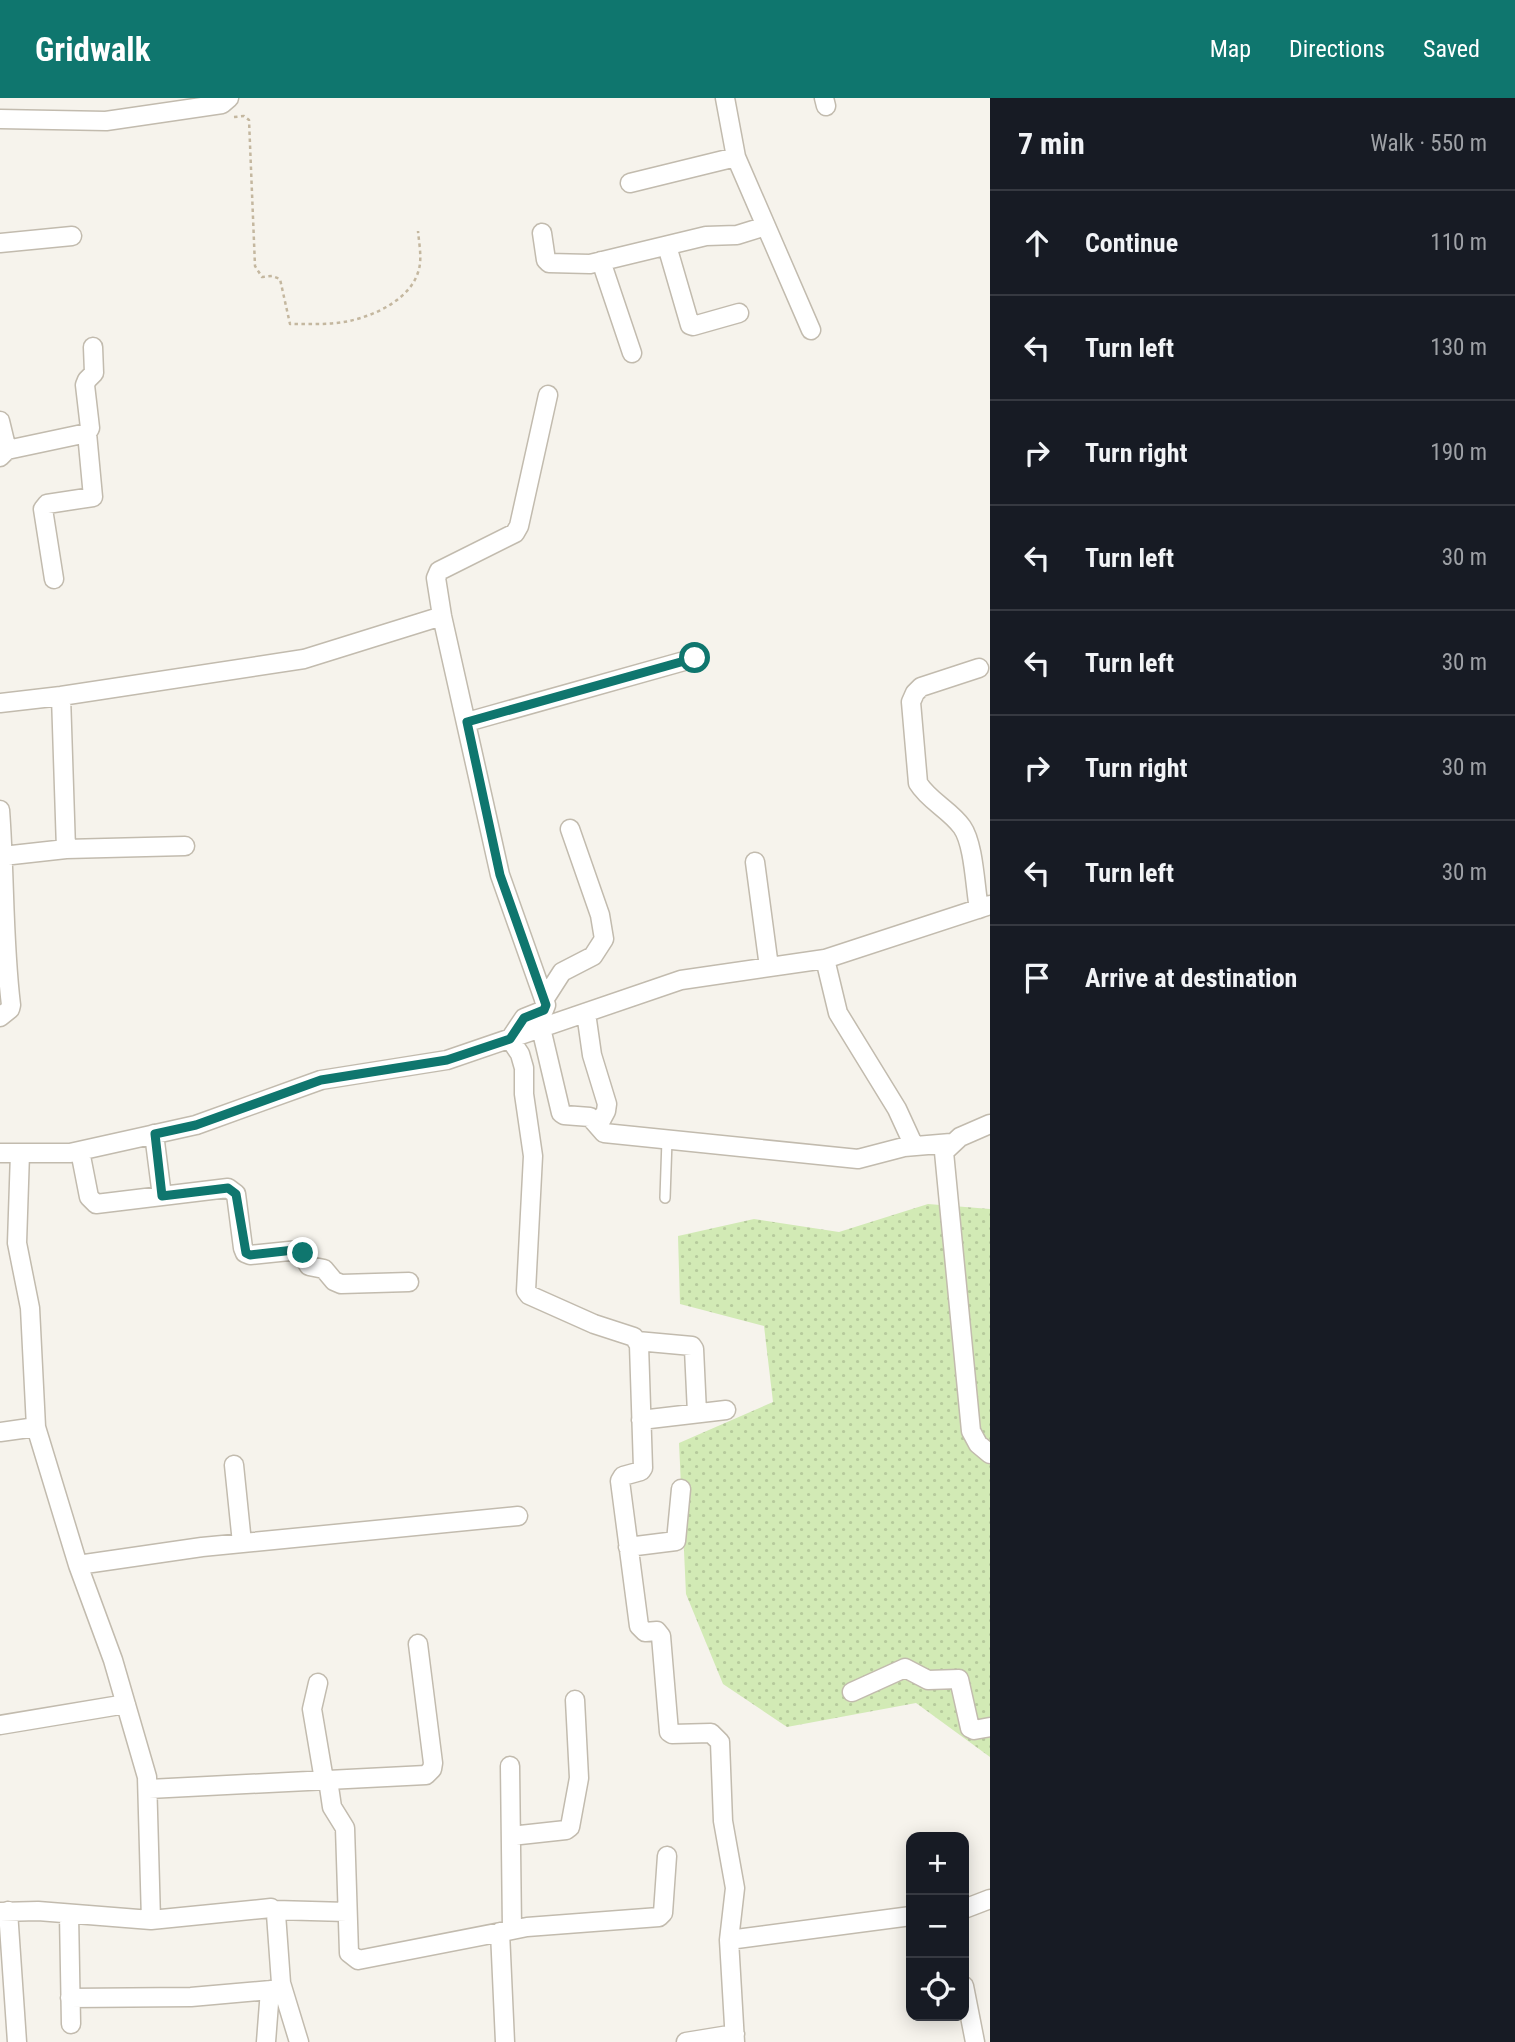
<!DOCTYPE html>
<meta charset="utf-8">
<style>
body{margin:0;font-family:"Roboto Condensed",sans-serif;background:#242831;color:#f1f3f6}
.controls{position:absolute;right:21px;bottom:21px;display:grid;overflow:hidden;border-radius:14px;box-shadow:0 4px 18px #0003}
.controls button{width:63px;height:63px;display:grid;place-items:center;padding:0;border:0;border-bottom:2px solid #363941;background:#171b24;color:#f1f3f6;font:35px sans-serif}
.stop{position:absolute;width:21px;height:21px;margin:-16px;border:5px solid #0f766e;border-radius:50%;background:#fff}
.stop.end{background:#0f766e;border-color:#fff;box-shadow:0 2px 7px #0008}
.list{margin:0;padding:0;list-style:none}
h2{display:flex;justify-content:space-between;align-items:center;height:91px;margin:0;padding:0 28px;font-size:30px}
h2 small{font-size:23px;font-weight:400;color:#9ea1a6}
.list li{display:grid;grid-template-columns:46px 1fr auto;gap:21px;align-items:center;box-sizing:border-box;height:105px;padding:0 28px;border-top:2px solid #363941}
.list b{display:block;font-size:26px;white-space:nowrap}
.list em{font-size:23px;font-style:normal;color:#9ea1a6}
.icon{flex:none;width:38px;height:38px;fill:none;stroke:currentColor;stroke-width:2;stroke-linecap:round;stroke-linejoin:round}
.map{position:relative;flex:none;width:990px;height:1944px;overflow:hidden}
header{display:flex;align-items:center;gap:42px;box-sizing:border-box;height:98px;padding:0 35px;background:#0f766e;color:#fff}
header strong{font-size:33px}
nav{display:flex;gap:38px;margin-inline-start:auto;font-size:24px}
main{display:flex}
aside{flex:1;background:#171b24}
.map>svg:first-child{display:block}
.grass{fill:url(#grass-dots)}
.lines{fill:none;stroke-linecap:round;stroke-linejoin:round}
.lane-casing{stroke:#c2bbae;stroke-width:12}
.street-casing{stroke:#c2bbae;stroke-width:21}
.path{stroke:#c4b79f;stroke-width:2.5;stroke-dasharray:3.5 3.5;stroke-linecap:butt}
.lane{stroke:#fff;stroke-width:9}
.street{stroke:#fff;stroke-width:18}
.route{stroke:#0f766e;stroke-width:9}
</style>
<header>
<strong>Gridwalk</strong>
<nav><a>Map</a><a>Directions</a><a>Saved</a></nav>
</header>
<main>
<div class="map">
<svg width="990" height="1944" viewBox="0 0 990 1944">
<defs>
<pattern id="grass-dots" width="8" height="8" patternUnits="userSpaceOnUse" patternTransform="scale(1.75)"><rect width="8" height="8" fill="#d2eab5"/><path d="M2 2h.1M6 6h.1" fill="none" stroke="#b6ca9c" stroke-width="1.8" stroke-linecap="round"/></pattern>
</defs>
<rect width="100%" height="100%" fill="#f6f3ec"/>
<path class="grass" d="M928,1106L990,1111V1659L916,1605L787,1629L723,1586L686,1496L679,1345L773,1304L764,1228L680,1206L678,1138L754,1121L839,1134Z"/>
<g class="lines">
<g class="lane-casing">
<path id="lane" d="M665,1100L667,1042"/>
</g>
<g class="street-casing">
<path id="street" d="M725,0L736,59L811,232
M824,0L826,8
M0,21L106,23L222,6L229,0
M630,85L736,59
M542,135L546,162L549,165L590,166L706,138L737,137L766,128
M0,145L72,138
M667,148L690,227L693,228L739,215
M601,163L632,255
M548,297L519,428L515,435L439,473L436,480L442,518L500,777L546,907L544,912L524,920L510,941L520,956L524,970V996L533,1058L526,1193L529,1197L594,1226L634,1239L639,1247L643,1370L641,1373L623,1378L620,1383L639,1528L645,1534L657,1533L661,1538L669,1634L672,1636L711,1635L720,1644L723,1723L735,1790L729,1842L735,1944
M0,323L7,352
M0,359L7,352L87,335L90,330L85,287L87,282L94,275L93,249
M54,481L43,411L47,406L93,399L87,335
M0,605L61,598L304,561L442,518
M467,624L695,560
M0,712C5,777 3,842 11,907L10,911L0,919
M66,751L185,748
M3,758L66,751L61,598
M755,764L769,869
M979,811C975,789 974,746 962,729C950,712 929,703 918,685L911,604L915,595L921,589L979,570
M825,861L838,915L897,1011L914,1048
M544,902L562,874L593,858L604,841L600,817L570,731
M586,915L592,957L607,1006L606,1013L598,1028
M541,930L561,1015L564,1017L590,1019L604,1035L858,1061L904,1049L951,1045
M990,1026L960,1039L944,1054L971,1333L978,1346L990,1356
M154,1036L162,1098
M80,1053L89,1099L96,1106L228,1090L236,1096L243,1150L245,1155L250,1157L299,1152L309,1168L324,1171L334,1183L341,1186L409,1184
M0,1055H70L196,1027L321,982L447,962L681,882L825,861L990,807
M20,1055L17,1145L30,1210L36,1329L78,1467L113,1562L147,1679L151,1822
M637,1243L692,1248L694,1251L697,1315
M641,1322L726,1312
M0,1334L36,1329
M234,1367L242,1445
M628,1449L676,1443L681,1391
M78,1467L202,1449L518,1418
M318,1585L312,1611L324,1682
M852,1594L905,1570L928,1582L959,1581L970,1630L974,1632L990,1629
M0,1627L126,1606
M510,1668L512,1831
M328,1682L332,1709L345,1730L349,1855L358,1862L527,1829L659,1819L663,1815L667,1758
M149,1691L426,1677L432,1671L433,1665L418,1546
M511,1738L566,1732L570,1729L579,1680L575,1602
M964,1811L990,1801
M275,1812L347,1814
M8,1813L17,1944
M0,1814L38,1813L151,1822L271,1810L276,1816L281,1885L299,1944
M69,1816L71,1926
M500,1834L505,1944
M729,1842L911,1818
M964,1888L975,1944
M70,1900L191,1899L282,1891
M266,1944L270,1892
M686,1944L735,1936"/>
</g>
<path class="path" d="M234,19L244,18L249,22L255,168L262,179L272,178L280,181L290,226C309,226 331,227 349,223C377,217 412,200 419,171C422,159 419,145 418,133"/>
<use href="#lane" class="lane"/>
<use href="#street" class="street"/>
</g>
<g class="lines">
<path class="route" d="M303,1155L294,1152L250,1157L246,1155L236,1096L228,1090L162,1098L155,1036L196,1027L321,982L447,962L510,941L524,920L544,912L546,907L500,777L467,624L695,560"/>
</g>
</svg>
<div class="controls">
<button>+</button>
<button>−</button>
<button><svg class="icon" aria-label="locate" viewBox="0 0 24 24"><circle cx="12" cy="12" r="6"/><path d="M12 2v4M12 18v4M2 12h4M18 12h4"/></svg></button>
</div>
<div class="stop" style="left:695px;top:560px"></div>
<div class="stop end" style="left:303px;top:1155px"></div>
</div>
<aside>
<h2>7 min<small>Walk · 550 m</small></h2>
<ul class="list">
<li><svg class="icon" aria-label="ahead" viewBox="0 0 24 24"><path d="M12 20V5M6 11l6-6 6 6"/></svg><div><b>Continue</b></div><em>110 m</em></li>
<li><svg class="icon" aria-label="left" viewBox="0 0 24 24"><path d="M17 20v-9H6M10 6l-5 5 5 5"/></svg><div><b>Turn left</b></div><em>130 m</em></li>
<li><svg class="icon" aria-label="right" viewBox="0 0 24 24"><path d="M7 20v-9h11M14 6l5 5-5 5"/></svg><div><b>Turn right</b></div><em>190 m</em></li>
<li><svg class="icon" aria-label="left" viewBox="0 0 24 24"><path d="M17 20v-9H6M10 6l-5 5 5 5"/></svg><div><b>Turn left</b></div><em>30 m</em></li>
<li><svg class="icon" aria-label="left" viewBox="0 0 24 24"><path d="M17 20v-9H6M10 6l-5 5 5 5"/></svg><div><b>Turn left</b></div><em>30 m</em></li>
<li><svg class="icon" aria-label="right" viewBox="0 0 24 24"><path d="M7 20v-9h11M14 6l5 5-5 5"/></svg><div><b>Turn right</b></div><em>30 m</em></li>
<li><svg class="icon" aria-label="left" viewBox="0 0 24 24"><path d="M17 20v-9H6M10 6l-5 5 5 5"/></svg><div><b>Turn left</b></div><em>30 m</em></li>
<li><svg class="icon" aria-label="arrive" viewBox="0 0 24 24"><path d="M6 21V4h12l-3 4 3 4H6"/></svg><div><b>Arrive at destination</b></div></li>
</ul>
</aside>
</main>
